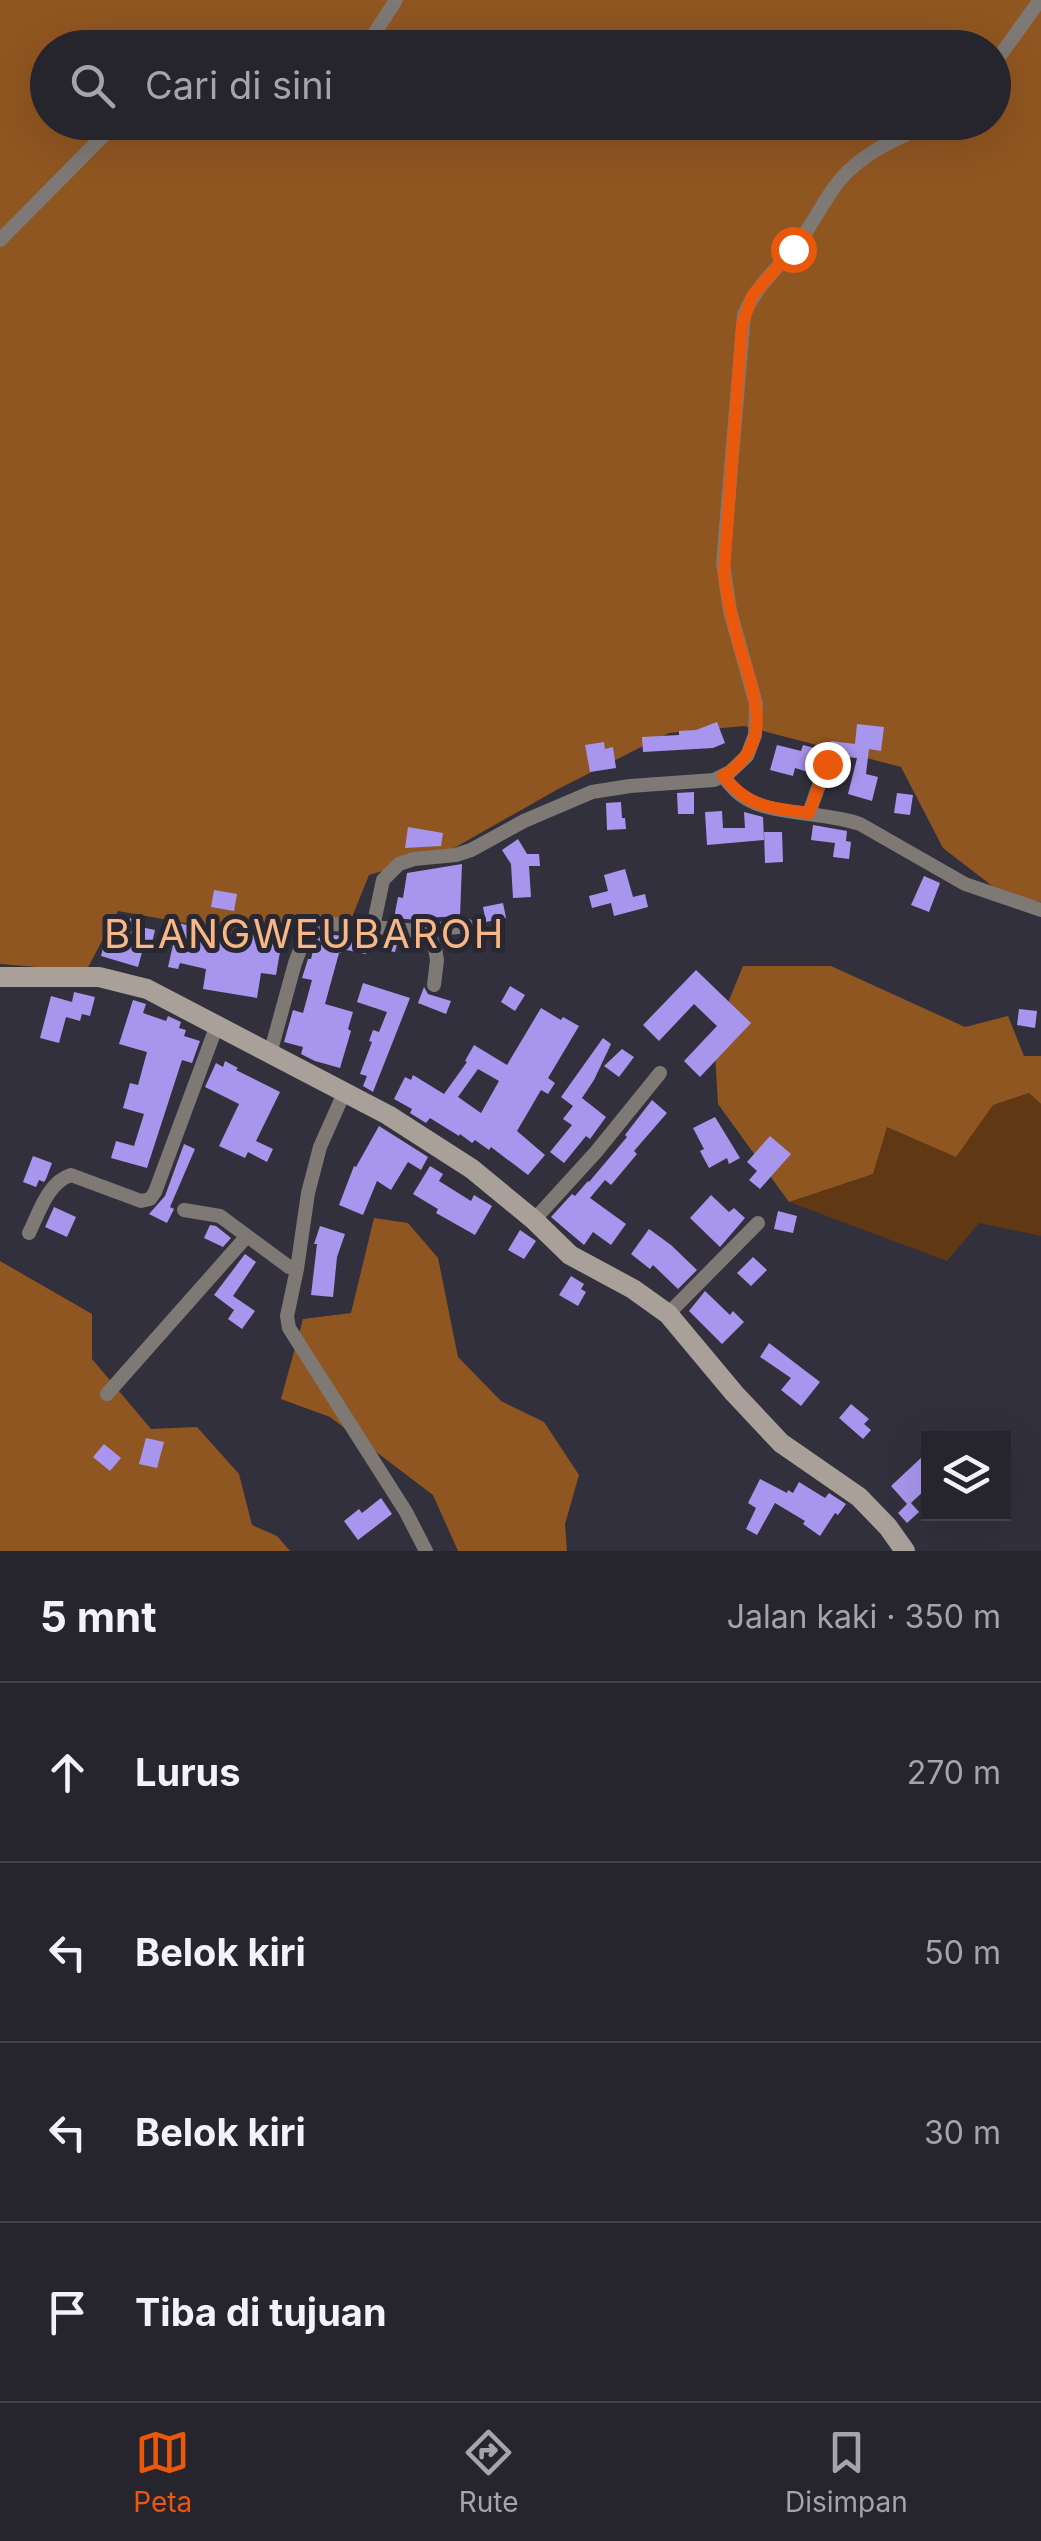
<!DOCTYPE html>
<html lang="id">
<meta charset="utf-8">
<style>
body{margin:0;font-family:Inter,sans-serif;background:#2e2c35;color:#f1f3f6}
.controls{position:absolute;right:30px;bottom:30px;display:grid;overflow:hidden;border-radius:0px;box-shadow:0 10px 40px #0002}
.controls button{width:90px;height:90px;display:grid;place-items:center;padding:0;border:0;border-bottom:2px solid #424149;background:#26242d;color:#f1f3f6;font:50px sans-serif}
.stop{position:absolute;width:30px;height:30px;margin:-22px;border:8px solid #ea580c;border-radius:50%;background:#fff}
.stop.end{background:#ea580c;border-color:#fff;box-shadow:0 2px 10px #0008}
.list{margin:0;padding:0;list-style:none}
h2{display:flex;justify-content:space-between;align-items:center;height:130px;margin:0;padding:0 40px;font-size:42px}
h2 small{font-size:32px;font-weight:400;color:#a4a4aa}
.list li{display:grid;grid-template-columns:65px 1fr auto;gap:30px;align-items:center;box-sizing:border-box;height:180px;padding:0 40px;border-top:2px solid #424149}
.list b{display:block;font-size:38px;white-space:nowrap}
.list em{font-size:32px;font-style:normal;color:#a4a4aa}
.icon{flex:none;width:55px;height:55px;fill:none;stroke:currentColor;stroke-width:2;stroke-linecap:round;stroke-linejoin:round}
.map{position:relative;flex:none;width:1041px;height:1551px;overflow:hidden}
.search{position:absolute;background:#26242d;box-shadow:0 10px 40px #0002;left:30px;right:30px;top:30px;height:110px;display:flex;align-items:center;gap:25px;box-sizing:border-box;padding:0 35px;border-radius:55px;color:#a4a4aa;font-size:38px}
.sheet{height:850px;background:#26242d}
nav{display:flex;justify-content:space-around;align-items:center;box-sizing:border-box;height:140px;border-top:2px solid #424149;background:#26242d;font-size:28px;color:#a4a4aa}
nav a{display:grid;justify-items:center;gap:5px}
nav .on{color:#ea580c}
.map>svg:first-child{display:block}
.green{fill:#603813}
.forest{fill:#905621;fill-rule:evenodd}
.building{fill:#a896ee;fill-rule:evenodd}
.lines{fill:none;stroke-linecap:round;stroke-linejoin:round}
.street{stroke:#7e7974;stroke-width:14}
.secondary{stroke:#a9a099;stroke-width:20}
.route{stroke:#ea580c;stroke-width:12}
.labels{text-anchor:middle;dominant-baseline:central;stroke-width:10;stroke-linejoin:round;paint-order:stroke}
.quarter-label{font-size:40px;letter-spacing:2.5px;fill:#f8b784;stroke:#282732}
</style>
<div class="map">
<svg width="1041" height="1551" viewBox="0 0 1041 1551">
<rect width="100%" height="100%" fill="#32303c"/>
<path class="green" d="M1029,1093L1041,1104V1236L979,1223L947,1261L789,1202L873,1174L887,1126L993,1105Z"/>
<path class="forest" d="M0,0H1041V902L1000,892L943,848L901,767L744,726L669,733L560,788L447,852L369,875L350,922L230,931L118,911L86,971L0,964ZM48,48H994V122H48Z
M743,966H831L965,1027L1008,1016L1024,1056H1041V1104L1029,1093L993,1105L956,1157L887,1127L873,1174L789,1202L718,1104L714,1037Z
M374,1218L408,1223L438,1258L458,1357L501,1401L544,1422L579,1475L565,1524L567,1551H458L433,1495L330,1417L281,1399L303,1319L351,1313Z
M0,1261L92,1314V1359L151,1429L197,1427L239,1474L252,1525L277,1536L290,1551H0Z"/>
<path class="building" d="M717,722L725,743L713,748L643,752L642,737L679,735V731L696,730Z
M857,724L884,727L881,751L869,749L866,774L878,777L872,801L848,794L857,758L835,756L829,753L831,741L855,744Z
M604,742L605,749L613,747L616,768L590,772L585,745Z
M777,745L801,751L803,745L818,749L811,773L795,768L793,776L770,770Z
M694,792V814H678L677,793Z
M897,793L913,795L910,815L894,813Z
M621,802L622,818H625L626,829L607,830L606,803Z
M722,811L723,828H745L744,812L763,817L764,840L707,845L705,812Z
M813,825L847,831L846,841L851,842L849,859L833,857L835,843L811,840Z
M408,827L443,833L441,846L405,848Z
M764,832H782L783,862L765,863Z
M518,839L527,854H539L540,866H529L531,897L513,898L511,864L502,850Z
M462,864L460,916L424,918V920H418L394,918L398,897L403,898L407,873Z
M625,869L633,897L645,894L648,907L614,916L611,903L592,908L589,896L608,891L604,875Z
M924,876L940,883L929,912L911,905Z
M214,890L237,894L234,911L211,907Z
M503,903L506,918L486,922L483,907Z
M130,918L143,922L141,927L155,930L151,947L144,945L138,967L101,956L108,929L126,934Z
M178,923L213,931L214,928L282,940L276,975L261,973L257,998L203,989L206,969L180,963L178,969L168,967Z
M320,934L398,940L395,952L368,947L366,954L342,949L341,953H339L325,1004L353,1012L348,1029L351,1031L340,1068L315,1061L301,1054L303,1047L284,1042L293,1010L303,1013L312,980L302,978L308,959H311L317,935Z
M696,970L751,1023L700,1077L684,1061L717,1026L694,1004L659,1041L643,1025Z
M363,983L410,998L373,1092L363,1086L367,1076L360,1074L372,1042L369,1041L373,1030L379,1032L387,1012L357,1002Z
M510,986L525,995L515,1011L501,1002Z
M424,987L428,994L451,1001L446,1014L418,1003Z
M74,992L95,997L90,1016L82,1014L80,1021L66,1017L59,1043L40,1038L51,996L72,1002Z
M133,1000L146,1004L143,1013L166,1021L168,1016L181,1022L179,1028L186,1030L184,1036L200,1041L192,1063L182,1060L147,1168L111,1158L116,1141L134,1146L144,1114L123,1108L130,1083L138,1085L147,1052L119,1044Z
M541,1008L561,1020L563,1017L579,1026L548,1078L555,1083L548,1094L541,1090L517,1131L545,1155L528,1175L491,1147L489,1150L475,1140L472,1143L460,1134L459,1136L430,1118L426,1123L410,1113L412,1109L394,1099L405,1077L411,1080L413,1075L444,1094L467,1062L465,1061L474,1045L507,1065ZM478,1069L499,1081L481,1113L458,1097Z
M1019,1009L1037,1011L1035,1028L1017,1025Z
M603,1038L611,1044L594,1080L582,1098L606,1117L590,1139L586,1136L564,1163L550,1152L572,1125L563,1119L573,1106L561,1097Z
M622,1049L634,1057L619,1077L604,1066Z
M225,1061L238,1068L236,1070L280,1092L256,1141L273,1149L267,1162L248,1152L245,1158L219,1146L239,1104L205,1087L216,1063L223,1067Z
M652,1100L667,1113L634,1151L637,1154L611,1185L605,1180L590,1198L626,1224L611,1245L593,1232L584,1245L551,1217L572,1194L575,1196L588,1181L589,1182L627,1137L625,1135Z
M715,1117L740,1158L729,1164L727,1158L709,1168L700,1151L704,1149L693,1128Z
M379,1126L428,1157L421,1170L408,1162L391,1190L377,1181L363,1215L339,1205L354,1166L356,1167Z
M770,1136L791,1154L760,1189L749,1180L757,1171L747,1162Z
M184,1144L195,1149L170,1207L174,1209L167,1223L149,1214L165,1196Z
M33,1156L52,1163L46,1179L44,1182L39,1180L36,1187L23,1182Z
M430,1166L443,1174L439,1181L471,1201L474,1195L492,1206L475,1235L436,1213L438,1209L413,1194Z
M711,1195L729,1212L734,1208L745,1218L720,1247L690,1218Z
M54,1207L76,1217L67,1237L45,1227Z
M778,1211L797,1216L793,1233L774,1229Z
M210,1225L216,1226L231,1238L223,1247L204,1238Z
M320,1226L345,1234L337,1257L333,1297L311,1295L317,1244H314Z
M649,1229L671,1245L697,1270L678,1289L653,1265L650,1269L631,1254Z
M520,1230L536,1241L524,1259L508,1250Z
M245,1254L256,1262L233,1296L255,1311L242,1329L228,1319L234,1310L214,1295Z
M753,1257L767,1270L751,1286L737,1273Z
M571,1276L584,1284L581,1289L586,1292L578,1306L559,1295Z
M705,1291L730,1315L733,1311L744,1322L722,1344L689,1311Z
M769,1343L820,1382L801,1406L781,1390L791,1378L760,1357Z
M851,1404L869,1419L864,1424L871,1430L863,1439L839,1418Z
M146,1438L164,1442L157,1468L139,1464Z
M104,1444L121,1458L110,1471L93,1457Z
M922,1457L928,1464V1487L911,1503L919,1512L907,1523L898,1513L907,1504L891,1486Z
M760,1479L787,1493L788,1490L793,1493L799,1482L825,1498L829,1493L846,1504L838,1515L835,1513L820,1536L803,1524L805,1521L775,1503L757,1535L746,1529L756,1508L748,1503Z
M381,1498L392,1514L358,1540L344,1521L359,1509L362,1513Z"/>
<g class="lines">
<path class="street" d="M362,48L372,37L396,0
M994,64L1040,0
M0,240L117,122
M723,776C730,785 737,794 747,799C773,815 826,812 860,824L965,884L1041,910
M809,813L827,763
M373,927L418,931L468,926
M432,930L437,960L434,985
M270,1054L295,963L309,926L319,923L373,927L383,880L399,864L414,859L456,855L471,850L524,821L592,792L630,786L714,780L730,772L747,756L755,735L756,704L730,611L723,563L744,315C755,287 777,269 796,246C812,226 823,201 839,181C863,152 900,137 933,122
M184,1210L220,1216L289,1267L297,1269L308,1193L320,1147L344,1093
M534,1220L596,1152L660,1073
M29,1233C39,1213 48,1182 71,1175L141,1201L150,1199L155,1192L217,1025
M297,1269L287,1316L289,1328L406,1512L426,1551
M668,1314L758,1223
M107,1394L247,1236"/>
<path class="secondary" d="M0,977H99L147,989L388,1115L472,1169L534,1220L570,1255L633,1289L668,1314L734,1393L781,1443L859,1497L888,1527L905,1551"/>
</g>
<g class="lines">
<path class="route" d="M793,249L752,296L742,325L724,571C726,595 732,618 738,641C752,689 778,743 723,776C751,809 769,807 809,813L827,764"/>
</g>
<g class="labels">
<g class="quarter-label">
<text x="305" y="933">BLANGWEUBAROH</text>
</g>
</g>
</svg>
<div class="controls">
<button><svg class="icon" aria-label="layers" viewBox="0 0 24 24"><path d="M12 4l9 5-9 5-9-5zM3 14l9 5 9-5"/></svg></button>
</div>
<div class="stop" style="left:793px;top:249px"></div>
<div class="stop end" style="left:827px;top:764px"></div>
<div class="search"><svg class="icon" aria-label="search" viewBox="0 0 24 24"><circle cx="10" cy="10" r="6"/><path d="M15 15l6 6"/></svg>Cari di sini</div>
</div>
<section class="sheet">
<h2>5 mnt<small>Jalan kaki · 350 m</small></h2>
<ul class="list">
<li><svg class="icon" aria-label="ahead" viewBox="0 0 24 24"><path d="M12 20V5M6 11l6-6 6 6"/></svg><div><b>Lurus</b></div><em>270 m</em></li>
<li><svg class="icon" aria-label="left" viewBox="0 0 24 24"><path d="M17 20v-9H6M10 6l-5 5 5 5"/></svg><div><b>Belok kiri</b></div><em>50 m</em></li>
<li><svg class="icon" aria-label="left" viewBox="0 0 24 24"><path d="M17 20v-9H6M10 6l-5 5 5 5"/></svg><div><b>Belok kiri</b></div><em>30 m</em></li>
<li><svg class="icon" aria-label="arrive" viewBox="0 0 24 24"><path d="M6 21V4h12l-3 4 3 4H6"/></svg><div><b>Tiba di tujuan</b></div></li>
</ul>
</section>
<nav>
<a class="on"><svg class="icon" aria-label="map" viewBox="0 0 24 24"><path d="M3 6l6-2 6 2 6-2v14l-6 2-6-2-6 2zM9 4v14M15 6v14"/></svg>Peta</a>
<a><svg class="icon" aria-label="directions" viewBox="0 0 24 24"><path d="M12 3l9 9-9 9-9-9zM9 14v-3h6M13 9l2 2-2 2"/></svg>Rute</a>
<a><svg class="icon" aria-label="saved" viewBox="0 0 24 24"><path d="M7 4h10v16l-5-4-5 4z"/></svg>Disimpan</a>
</nav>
